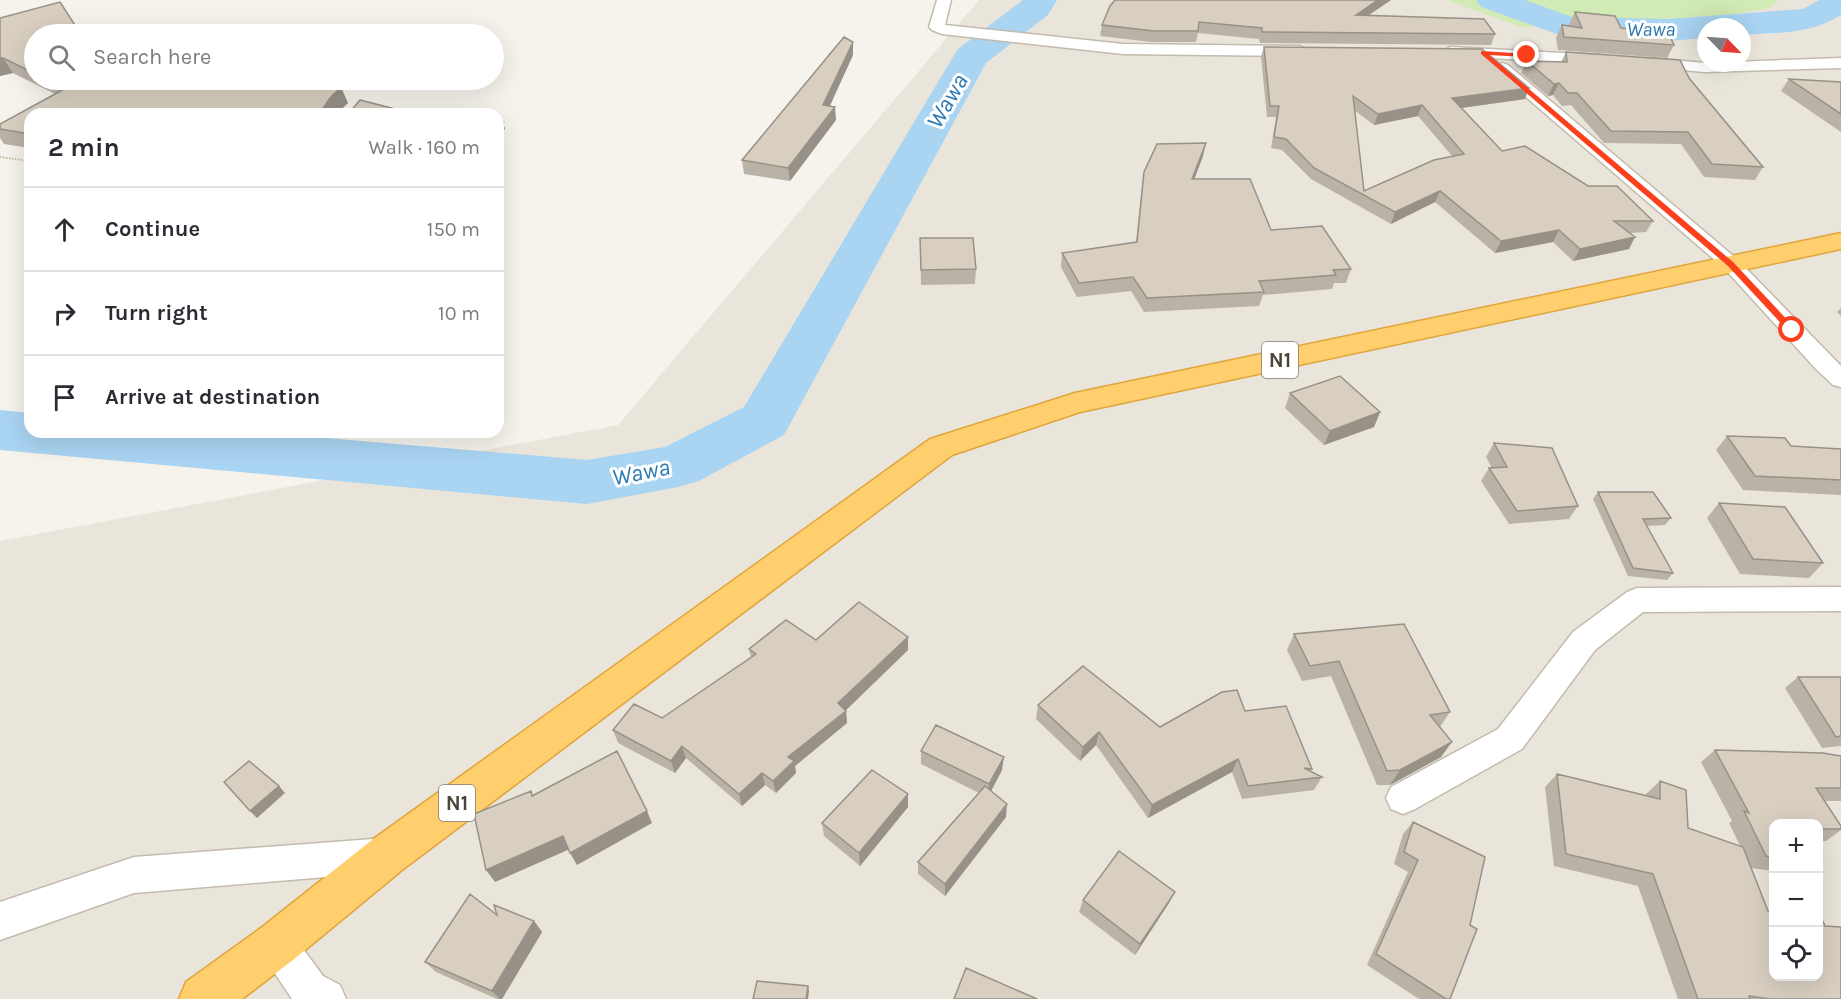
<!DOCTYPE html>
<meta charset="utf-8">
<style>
body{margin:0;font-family:Karla,sans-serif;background:#f2f2f3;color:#2b2b33}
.controls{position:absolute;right:18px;bottom:18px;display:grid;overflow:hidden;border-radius:12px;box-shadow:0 6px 24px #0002}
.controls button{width:54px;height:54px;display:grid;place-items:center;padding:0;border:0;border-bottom:2px solid #e1e1e2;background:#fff;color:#2b2b33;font:30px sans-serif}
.compass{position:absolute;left:1697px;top:18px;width:54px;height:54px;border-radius:50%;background:#fff;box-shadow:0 6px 24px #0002;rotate:115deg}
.stop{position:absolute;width:18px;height:18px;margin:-14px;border:4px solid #fc3f1d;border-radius:50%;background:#fff}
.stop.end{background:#fc3f1d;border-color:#fff;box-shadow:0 2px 6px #0008}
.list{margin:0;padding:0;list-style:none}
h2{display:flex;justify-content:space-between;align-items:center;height:78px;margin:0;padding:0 24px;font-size:26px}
h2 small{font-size:20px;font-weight:400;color:#7c7c81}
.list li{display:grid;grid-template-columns:39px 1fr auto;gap:18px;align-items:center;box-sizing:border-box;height:84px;padding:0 24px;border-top:2px solid #e1e1e2}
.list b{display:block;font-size:22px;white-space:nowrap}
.list em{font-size:20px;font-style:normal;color:#7c7c81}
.icon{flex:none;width:33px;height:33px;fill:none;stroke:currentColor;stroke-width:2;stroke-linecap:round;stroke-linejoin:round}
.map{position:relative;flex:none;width:1841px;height:999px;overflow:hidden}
.search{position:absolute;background:#fff;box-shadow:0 6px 24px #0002;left:24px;top:24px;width:480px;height:66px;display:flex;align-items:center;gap:15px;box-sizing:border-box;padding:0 21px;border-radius:33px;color:#7c7c81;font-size:22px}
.panel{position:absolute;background:#fff;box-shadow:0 6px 24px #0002;left:24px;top:108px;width:480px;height:330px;border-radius:18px}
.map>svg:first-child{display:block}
.residential{fill:#eae5da;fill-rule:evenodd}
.green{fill:#d2eab5}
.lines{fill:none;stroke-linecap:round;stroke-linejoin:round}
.river{fill:#a9d4f2;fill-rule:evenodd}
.street-casing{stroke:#c2bbae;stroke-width:3}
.highway-casing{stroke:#e0a43c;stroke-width:3}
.path{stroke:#c4b79f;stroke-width:2;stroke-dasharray:1.5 1.5;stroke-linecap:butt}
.street{fill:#fff;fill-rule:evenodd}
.highway{fill:#ffcf6e;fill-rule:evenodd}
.wall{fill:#bab2a6;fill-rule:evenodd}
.shaded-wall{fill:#979187}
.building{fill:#d8cfc1;stroke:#979187;stroke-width:1.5;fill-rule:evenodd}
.route{fill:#fc3f1d}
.labels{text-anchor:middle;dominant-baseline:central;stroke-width:6;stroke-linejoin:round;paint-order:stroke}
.far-water-label{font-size:20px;font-style:italic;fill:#2e7ab2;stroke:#fff}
.shield{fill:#fff;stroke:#817c74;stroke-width:1.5}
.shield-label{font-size:21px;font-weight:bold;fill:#4b4439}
.water-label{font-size:24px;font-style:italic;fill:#2e7ab2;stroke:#fff}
</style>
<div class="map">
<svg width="1841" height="999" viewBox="0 0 1841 999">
<rect width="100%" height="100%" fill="#f6f3ec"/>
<path class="residential" d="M979,0H1841V999H0V541L618,425ZM1706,27H1742V63H1706ZM1774,824H1818V976H1774Z"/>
<path class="green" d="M1447,0H1779L1769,8L1705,19L1521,27Z"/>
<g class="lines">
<path class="river" d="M1023,0H1057L1048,15L986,63L784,435L699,481L678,487L587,504L0,450V410L30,413V432H255L587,460L665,447L744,407L953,57L958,49Z
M1476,0H1525L1572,17L1668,19L1803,9L1819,0H1841V15C1809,35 1778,32 1742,35V27H1706V38L1668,41L1568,38L1481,7Z"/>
<g class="street-casing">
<path id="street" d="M937,0H951L945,25L1123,44L1300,46L1308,51L1300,56L1123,54L942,34L932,30L929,27Z
M1450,47L1600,55L1608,60L1600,65L1444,55L1442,52Z
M1647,58L1706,63L1841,58V68L1704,72L1641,66L1639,63L1641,60Z
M1502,63L1508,65L1738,260L1841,366V387L1833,385L1815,368L1724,268L1496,71L1494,68L1496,65Z
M1841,587V611L1643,612L1595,650L1522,749L1415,809L1403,814L1391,809L1386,798L1391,787L1498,729L1573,632L1627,592L1637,588Z
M386,838L399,843L404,855L399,867L386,872L134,893L0,940V902L134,857Z
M277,925L290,931L323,976L340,985L346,999H292L264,957L258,944L264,931Z"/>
</g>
<g class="highway-casing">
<path id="highway" d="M1841,233V249L1080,412L952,455L402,870L293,960L242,999H179L186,982L261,928L372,840L930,439L1075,393Z"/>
</g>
<path class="path" d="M0,157L30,161"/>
<use href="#street" class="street"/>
<use href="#highway" class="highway"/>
</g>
<path class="wall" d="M1115,0H1391L1368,16L1495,34L1491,45L1260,43L1259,39L1198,33L1196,42H1152L1100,36L1102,25Z
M1575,12L1621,28L1674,45L1667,58L1558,50L1556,38L1562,25L1570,27L1569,25Z
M0,18L34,34V80H130L197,89L348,103L336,114H30V148L4,144L0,138V124L55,94L13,73L0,76Z
M1264,47L1525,99L1460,108L1502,151L1588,186L1653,221L1646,232L1630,233L1629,249L1573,261L1553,242L1495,253L1435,202L1391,224L1311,179L1282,150L1271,148L1276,117H1267L1261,57ZM1354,110L1374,125L1418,116L1452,156L1364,191Z
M1566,52L1689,78L1763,167L1755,180L1704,177L1681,144L1604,143L1571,105L1562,106L1553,95L1548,96L1521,73L1527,61L1561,62Z
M853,55L830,106L836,120L790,181L744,174L742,160Z
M1789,79L1841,82V132L1781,91Z
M1203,156L1194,179L1271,230L1351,269L1346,283H1334L1332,289L1263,295L1259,306L1144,312L1131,291L1077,297L1061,267L1062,253L1136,242L1142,185L1144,172Z
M920,238L976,269L975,284L921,285Z
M1841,308V316L1837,312Z
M1290,393L1380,412L1374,427L1324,445L1285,408Z
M1727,436L1791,446L1841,449V495L1743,490L1716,450Z
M1494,443L1578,506L1569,519L1509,524L1481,481L1489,468H1492L1486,457Z
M1598,492L1671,518L1665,525L1647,526L1673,573L1667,580L1628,576L1593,499Z
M1719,503L1823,563L1809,578L1740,574L1707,518Z
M1294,634L1450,712L1440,727L1441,757L1390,785H1377L1331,676L1302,681L1287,650Z
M816,640L908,650L846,710L847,723L795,766L796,773L776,793L765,785L742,806L686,758L675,773L618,743L613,730L662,718L751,657L749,649Z
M1798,677H1841V746L1822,748L1785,688Z
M1038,705L1160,727L1245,711L1312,769L1310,771L1322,777L1314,790L1242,799L1232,772L1148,818L1096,745L1080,761L1036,719Z
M1715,750L1841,756V801H1825L1841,826V830L1826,841H1818V824H1773V871L1751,868L1768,911L1841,999H1678L1638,886L1554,866L1545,787L1557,774L1646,796V794L1660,781L1688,828L1740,846L1729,823L1732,821L1701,762Z
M921,751L1002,770L991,791L1006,817L945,896L918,874V862L979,793L921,764Z
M908,794V807L860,866L824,836L822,823Z
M1413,822L1450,999H1419L1367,965L1408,872L1394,864L1403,834Z
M1083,900L1169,903L1135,955L1079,912Z
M534,921L542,932L502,999H497L436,972L425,962Z"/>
<path class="shaded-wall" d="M1378,0H1391L1352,26L1356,15Z
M78,30L80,34H62Z
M853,42V55L824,118L823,105Z
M0,58H3L13,73L0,76Z
M1559,83L1553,95L1548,96L1554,84Z
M341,87L348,103L336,114H319L330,98Z
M1529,88L1525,99L1447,110L1452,98Z
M1422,105L1418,116L1374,125L1378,114Z
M835,107L836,120L790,181L788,168Z
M503,122L505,129L498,134V125Z
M1206,143L1203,156L1189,193L1192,179Z
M1440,191L1435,202L1391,224L1395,212Z
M1559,230L1553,242L1495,253L1501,241Z
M1635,237L1629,249L1573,261L1580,249Z
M1380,412L1374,427L1324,445L1330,431Z
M908,637V650L841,715L846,711L847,723L795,766L796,773L776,793L773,781L788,757L838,703Z
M1099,732L1096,745L1080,761L1083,747Z
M1452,742L1441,757L1390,785L1400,770Z
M682,746L686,758L675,773L671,761Z
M1004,757L1002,770L988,797L989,784Z
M1238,759L1232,772L1148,818L1152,805Z
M762,773L765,785L742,806L739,794Z
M279,786L285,793L257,818L250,811Z
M908,794V807L860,866L859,853Z
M1007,804L1006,817L945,896V884Z
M647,811L652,823L577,865L570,853Z
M563,836L570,849L495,882L486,870Z
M1175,892L1169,903L1135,955L1140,944Z
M534,921L542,932L502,999H500L492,991Z
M808,986L809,991L808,999H806Z"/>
<path class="building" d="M1115,0H1378L1356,15L1484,19L1495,34L1262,32V28L1199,22L1198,31H1154L1102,25L1110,6Z
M60,2L78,30L62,34H34V73L3,58H0V18Z
M1575,12L1615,16L1621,28L1668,33L1674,45L1564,37L1562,25L1582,28Z
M844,37L853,42L823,105L835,107L788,168L742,160Z
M1264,47L1482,49L1529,88L1452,98L1502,151L1525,146L1588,186H1617L1653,221H1614L1635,237L1580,249L1559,230L1501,241L1440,191L1395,212L1314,168L1286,139L1274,137L1279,106H1270ZM1353,96L1378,114L1422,105L1464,154L1434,160L1364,191Z
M1566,52L1680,60L1689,78L1763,167L1712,164L1688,132L1611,131L1577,93H1568L1559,83L1554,84L1527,61L1567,62Z
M1789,79L1841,82V114Z
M48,80H130L197,89L214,80H278L341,87L330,98L319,114H268L232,111L229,114H216L175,111L170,114H30V134L0,129V124L66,88Z
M360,100L399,110L396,114H348Z
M463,111L472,114H459Z
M498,121L503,122L498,125Z
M1206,143L1192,179H1250L1271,230L1322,226L1351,269L1333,270L1336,275L1259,281L1264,292L1147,298L1133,277L1079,283L1062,253L1137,242L1144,172L1157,144Z
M920,238H973L976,269L921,270Z
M1340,376L1380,412L1330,431L1290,393Z
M1727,436L1785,438L1791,446L1841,449V480L1755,476Z
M1494,443L1552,448L1578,506L1517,511L1489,468L1507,467Z
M1598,492H1653L1671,518L1643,519L1673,573L1633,568Z
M1719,503L1785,507L1823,563L1753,559Z
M859,602L908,637L838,703L846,711L788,757L794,761L773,781L762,773L739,794L682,746L671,761L613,730L634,704L662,718L756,654L749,649L786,620L816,640Z
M1404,624L1450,712L1430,715L1452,742L1400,770L1387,771L1339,661L1310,666L1294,634Z
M1083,666L1160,727L1222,692L1237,690L1245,711L1286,706L1312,769L1304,768L1322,777L1248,786L1238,759L1152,805L1099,732L1083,747L1038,705Z
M1798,677H1841V736L1836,737Z
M936,725L1004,757L989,784L921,751Z
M1715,750L1823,753L1841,756V788H1816L1841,826V829H1818V824H1773V857L1766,856L1744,811L1749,813Z
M617,751L647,811L570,853L563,836L486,870L474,814L531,791L532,796Z
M249,761L279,786L250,811L224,782Z
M872,770L908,794L859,853L822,823Z
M1557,774L1660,799V781L1686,790L1688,828L1743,847L1768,911L1773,912V976H1818V915H1820L1825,926L1841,927V999H1770L1749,996L1750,999H1698L1653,874L1566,854Z
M985,786L1007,804L945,884L918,862Z
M1413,822L1485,857L1470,925L1477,929L1450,999H1446L1376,954L1418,860L1404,852Z
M1119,851L1175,892L1140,944L1083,900Z
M470,894L497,915L494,905L534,921L492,991L425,962Z
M966,968L1037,999H954Z
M757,981L808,986L806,999H753Z"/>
<path class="route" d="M1481,51L1529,54L1527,57L1489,55L1733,262L1795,328V332H1789L1728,266L1481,54Z"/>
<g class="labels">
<g class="far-water-label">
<text x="1651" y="29">Wawa</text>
</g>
<g class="shield">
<rect x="1262" y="342" width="36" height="36" rx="4.5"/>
<rect x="439" y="785" width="36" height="36" rx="4.5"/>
</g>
<g class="shield-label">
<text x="1280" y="360">N1</text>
<text x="457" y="803">N1</text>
</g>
<g class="water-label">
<text transform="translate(947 101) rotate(-60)">Wawa</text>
<text transform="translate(641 472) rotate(-11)">Wawa</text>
</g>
</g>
</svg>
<div class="controls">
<button>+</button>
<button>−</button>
<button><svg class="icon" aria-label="locate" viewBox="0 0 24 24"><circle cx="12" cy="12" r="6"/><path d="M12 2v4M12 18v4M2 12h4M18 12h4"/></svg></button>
</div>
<svg class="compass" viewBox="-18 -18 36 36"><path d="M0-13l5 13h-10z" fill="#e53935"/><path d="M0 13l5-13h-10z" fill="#7c7c81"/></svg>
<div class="stop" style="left:1792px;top:330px"></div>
<div class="stop end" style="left:1527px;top:55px"></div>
<div class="search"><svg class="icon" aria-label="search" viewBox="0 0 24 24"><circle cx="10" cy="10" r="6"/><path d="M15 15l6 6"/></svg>Search here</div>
<section class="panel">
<h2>2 min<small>Walk · 160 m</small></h2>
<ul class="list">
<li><svg class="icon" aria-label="ahead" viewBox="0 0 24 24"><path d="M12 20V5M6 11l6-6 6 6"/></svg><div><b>Continue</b></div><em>150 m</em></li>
<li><svg class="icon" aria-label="right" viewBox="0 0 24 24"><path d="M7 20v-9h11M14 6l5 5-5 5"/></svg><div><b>Turn right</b></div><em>10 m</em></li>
<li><svg class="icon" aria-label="arrive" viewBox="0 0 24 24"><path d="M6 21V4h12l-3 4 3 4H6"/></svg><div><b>Arrive at destination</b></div></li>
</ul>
</section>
</div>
